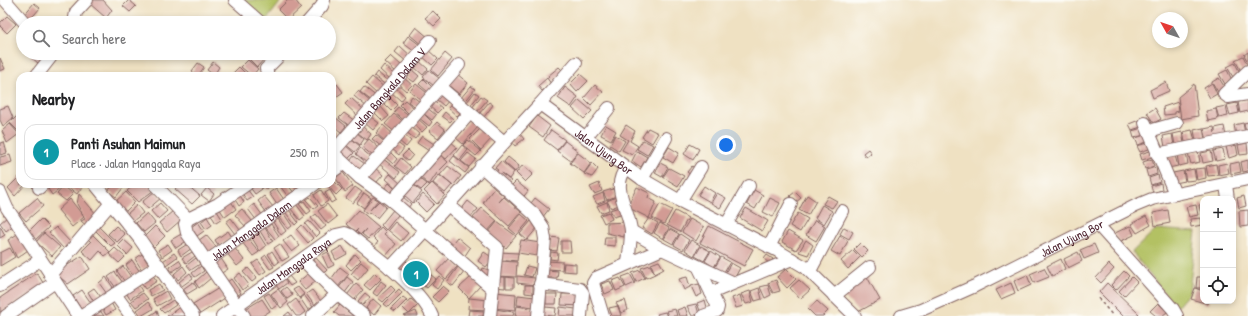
<!DOCTYPE html>
<meta charset="utf-8">
<style>
body{margin:0;font-family:"Patrick Hand",sans-serif;background:#f2f2f2;color:#202124}
.controls{position:absolute;right:12px;bottom:12px;display:grid;overflow:hidden;border-radius:8px;box-shadow:0 2px 6px #0003}
.controls button{width:36px;height:36px;display:grid;place-items:center;padding:0;border:0;border-bottom:1px solid #e0e0e0;background:#fff;color:#202124;font:20px sans-serif}
.compass{position:absolute;left:1152px;top:12px;width:36px;height:36px;border-radius:50%;background:#fff;box-shadow:0 2px 6px #0003;rotate:310deg}
.you{position:absolute;left:726px;top:145px;width:14px;height:14px;margin:-10px;border:3px solid #fff;border-radius:50%;background:#1a73e8;box-shadow:0 0 0 6px #1a73e833}
.badge{display:grid;place-items:center;width:26px;height:26px;border-radius:50%;background:#1f6fb2;color:#fff;font-size:13px;font-weight:700}
.pin{position:absolute;translate:-50% -50%;border:2px solid #fff;box-shadow:0 1px 4px #0006}
.list{margin:0;padding:0;list-style:none}
h2{display:flex;justify-content:space-between;align-items:center;height:52px;margin:0;padding:0 16px;font-size:17px}
h2 small{font-size:13px;font-weight:400;color:#757577}
.list li{display:grid;grid-template-columns:26px 1fr auto;gap:12px;align-items:center;box-sizing:border-box;height:56px;margin:0 8px 8px;padding:0 8px;border:1px solid #e0e0e0;border-radius:12px}
.list b{display:block;font-size:15px;white-space:nowrap}
.list p{margin:0;font-size:13px;white-space:nowrap;color:#757577}
.list em{font-size:13px;font-style:normal;color:#757577}
.icon{flex:none;width:22px;height:22px;fill:none;stroke:currentColor;stroke-width:2;stroke-linecap:round;stroke-linejoin:round}
.map{position:relative;flex:none;width:1248px;height:316px;overflow:hidden}
.search{position:absolute;background:#fff;box-shadow:0 2px 6px #0003;left:16px;top:16px;width:320px;height:44px;display:flex;align-items:center;gap:10px;box-sizing:border-box;padding:0 14px;border-radius:22px;color:#757577;font-size:15px}
.panel{position:absolute;background:#fff;box-shadow:0 2px 6px #0003;left:16px;top:72px;width:320px;height:116px;border-radius:12px}
.map>svg:first-child{display:block}
.green{fill:#b3c163;stroke:#7e7047}
.building{fill:#d29b94}
.lines{fill:none;stroke-linecap:round;stroke-linejoin:round}
.minor-casing{stroke:#846360;stroke-width:14}
.path{stroke:#846360;stroke-width:1.5;stroke-dasharray:3 3;stroke-linecap:butt}
.minor{stroke:#fff;stroke-width:12}
.labels{text-anchor:middle;dominant-baseline:central;stroke-width:4;stroke-linejoin:round;paint-order:stroke}
.street-label{font-size:12px;fill:#4a1f2b;stroke:#fdfcf7}
</style>
<div class="map">
<svg width="1248" height="316" viewBox="0 0 1248 316">
<rect width="100%" height="100%" fill="#fdfcf7"/>
<filter id="ink" filterUnits="userSpaceOnUse"><feTurbulence type="fractalNoise" baseFrequency=".025" numOctaves="2"/><feDisplacementMap in="SourceGraphic" scale="8" xChannelSelector="R" yChannelSelector="G"/><feConvolveMatrix kernelMatrix="1 2 1 2 8 2 1 2 1" color-interpolation-filters="sRGB"/></filter>
<filter id="wash" filterUnits="userSpaceOnUse"><feTurbulence type="fractalNoise" baseFrequency=".012" numOctaves="4" result="noise"/><feDisplacementMap in="SourceGraphic" scale="16" xChannelSelector="R" yChannelSelector="G"/><feGaussianBlur stdDeviation="0.9" result="paint"/><feColorMatrix in="noise" values="0 0 0 0 0 0 0 0 0 0 0 0 0 0 0 0 0 1.4 0 .05"/><feComposite in="paint" operator="in"/></filter>
<g filter="url(#wash)">
<rect width="100%" height="100%" fill="#efe1c2"/>
<path class="green" d="M242,0H282L265,22Z
M1156,229L1196,232L1189,293L1176,308L1132,252Z"/>
<g id="blocks">
<path class="building" d="M92,0H103L112,10L106,18L89,3Z
M129,0L136,6L130,12L123,6Z
M288,0H295L301,8L288,20L278,10Z
M34,3L40,8L29,21L23,16Z
M433,11L441,19L434,26L425,18Z
M7,16L16,24L7,33L0,26V23Z
M416,27L429,38L422,45L410,35Z
M408,36L420,45L415,52L403,43Z
M400,46L412,57L407,62L395,52Z
M427,49L438,59L432,65L421,55Z
M1248,52V62L1244,55Z
M33,53H42L46,57L39,64L30,56Z
M251,53H260L265,58L257,67L247,57Z
M445,53L452,59L438,76L431,70Z
M391,56L402,66L396,72L385,62Z
M1243,56L1248,66L1241,71L1235,60Z
M0,58L5,69L0,71Z
M248,60L258,69L252,76L241,67Z
M419,61L428,69L423,75L413,66Z
M213,62L219,67L214,75L207,70Z
M198,63L204,67L198,76L192,71Z
M1235,63L1240,73L1233,77L1227,67Z
M384,65L394,74L390,79L380,70Z
M239,67L248,76H230Z
M559,67L564,72L553,81L548,76Z
M412,70L419,76L414,82L407,77Z
M429,70L440,79L434,86L423,77Z
M1227,70L1232,80L1225,84L1219,74Z
M287,72L291,76H283Z
M377,72L390,83L387,86L374,76Z
M457,74L468,83L459,94L448,85Z
M580,74L588,81L577,92L570,84Z
M372,77L385,88L378,95L366,84Z
M404,78L412,85L406,91L398,84Z
M547,78L551,84L542,91L538,86Z
M1219,78L1225,88L1218,92L1212,82Z
M424,79L433,88L429,93L419,84Z
M1166,82L1169,91L1153,98L1150,90Z
M1212,83L1217,94L1210,98L1204,88Z
M337,84L343,92L332,100V88Z
M416,84L427,93L421,100L410,91Z
M1194,84L1198,116L1181,119L1178,97Z
M595,85L603,92L591,105L584,98Z
M471,86L475,89L464,103L460,99Z
M364,87L377,97L373,102L360,92Z
M395,87L405,96L401,101L391,92Z
M565,87L578,97L571,107L558,98Z
M358,91L372,103L368,108L354,96Z
M442,92L450,99L444,106L436,99Z
M475,92L479,95L470,106L466,103Z
M387,95L397,105L391,111L381,101Z
M412,96L420,102L416,107L408,102Z
M481,96L487,100L477,112L472,108Z
M351,98L364,110L358,116L345,104Z
M405,100L414,108L409,114L400,105Z
M432,100L442,108L437,113L428,105Z
M579,100L592,111L584,119L572,108Z
M1248,100V111L1240,113L1238,102Z
M453,102L463,110L457,116L448,108Z
M489,102L493,105L484,117L479,114Z
M1178,102L1179,111L1175,112V114L1164,115L1163,107Z
M1237,103L1239,113L1230,115L1227,105Z
M8,106L13,118L3,126L0,120V109Z
M380,106L389,116L383,121L374,112Z
M1226,106L1228,116L1219,118L1216,108Z
M398,107L410,116L406,122L394,112Z
M426,107L436,115L432,120L423,113L432,122L429,126L418,117Z
M1155,108L1161,119L1154,123L1147,113Z
M1216,109L1218,119L1208,121L1206,111Z
M445,112L453,119L450,122L442,116Z
M20,113V133L10,123Z
M344,113L355,121L351,127L339,118Z
M394,114L405,123L396,133L385,124Z
M537,116L550,126L543,137L529,127Z
M335,117L346,126L341,132L332,125V121Z
M371,117L379,123L373,130L365,123Z
M417,118L427,127L422,132L412,123Z
M470,120L478,127L463,144L455,137Z
M1139,120L1141,127L1132,130L1129,124Z
M437,122L445,129L438,138L429,131Z
M1248,122V133H1246L1244,123Z
M1243,123L1245,133L1236,135L1234,125Z
M10,124L19,134L7,143L2,131Z
M383,125L394,135L387,143L376,133Z
M606,125L616,131L611,140L601,135Z
M626,125L635,131L630,141L638,146L632,155L622,150L628,140L620,135Z
M410,126L419,134L415,139L405,131Z
M1224,126L1226,136L1207,140L1204,129L1214,127L1215,133V128Z
M363,127L371,134L367,140L358,133Z
M482,127L493,137L481,150L470,139Z
M648,128L658,133L652,143L642,137Z
M1142,128L1144,135L1134,138L1132,131Z
M1203,128L1205,139L1196,141L1194,130Z
M332,130L337,133L332,139Z
M551,130L565,140L557,150L544,140Z
M1192,130L1195,140L1185,142L1183,132Z
M355,131L364,139L360,145L350,137Z
M1182,132L1184,143L1175,145L1173,134Z
M403,134L411,141L406,147L398,140Z
M520,134L524,139L515,146L511,141Z
M1172,134L1174,145L1165,147L1163,136Z
M376,135L386,143L382,147L372,139Z
M615,135L625,141L619,151L610,145Z
M1145,135L1147,142L1138,145L1135,138Z
M422,136L434,144L429,151L417,143Z
M350,138L360,146L355,152L345,144Z
M369,139L379,148L373,156L362,147Z
M468,140L481,151L476,156L463,145Z
M643,140L653,145L647,155L637,149Z
M450,141L457,147L446,159L439,153Z
M565,141L578,151L571,161L557,151Z
M4,142L7,153L0,155V143Z
M396,142L404,148L399,155L391,148Z
M1147,143L1149,149L1140,152L1137,146Z
M1247,143L1248,154L1240,155L1238,145Z
M344,144L354,153L345,162L335,153Z
M690,144L699,149L693,160L684,154Z
M462,145L468,150L460,160L454,155Z
M1236,145L1238,155L1229,158L1226,147Z
M669,147L679,153L673,163L663,157Z
M360,148L371,157L367,163L356,154Z
M868,149L871,153L866,157L863,153Z
M1223,149L1225,159L1216,161L1213,151Z
M408,150L413,155L408,161L402,156Z
M389,151L397,159L393,164L384,156Z
M637,151L647,157L641,167L632,161Z
M1150,151L1152,157L1142,160L1140,154Z
M1198,151L1200,162L1191,164L1188,153Z
M1211,151L1213,161L1203,163L1201,153Z
M437,152L448,162L437,173L429,185L418,175Z
M468,153L476,159L469,167L461,161Z
M578,153L591,163L584,173L570,163Z
M1186,153L1188,164L1179,166L1177,155Z
M10,155L12,162L0,166V157Z
M354,156L365,164L358,173L347,165Z
M454,156L469,168L465,173L450,161Z
M1175,156L1178,166L1168,168L1166,158Z
M508,157L519,166L515,172L504,162Z
M382,158L400,172L396,178L378,163Z
M401,158L411,167L405,174L395,166Z
M1152,159L1154,166L1145,169L1143,162Z
M1248,160V171L1243,172L1241,162Z
M501,161L514,172L509,179L501,173L511,181L506,187L493,176L498,170L495,168Z
M1239,162L1241,172L1231,174L1230,164Z
M592,163L598,169L592,177L584,174Z
M660,163L668,167L662,177L655,173Z
M1227,163L1229,173L1219,175L1218,165Z
M1216,164L1218,175L1208,176L1206,166Z
M523,165L533,174L525,182L516,173Z
M448,166L461,176L453,186L440,175Z
M692,166L698,171L693,177L687,172Z
M1156,167L1157,174L1148,177L1146,170Z
M375,168L383,175L376,183L368,176Z
M669,168L684,176L678,186L663,177Z
M1205,168L1206,178L1197,180L1195,169Z
M1194,169L1196,180L1186,181L1184,171Z
M342,171L353,186L345,192L335,177Z
M1183,171L1185,181L1175,183L1173,173Z
M390,174L402,185L398,190L386,179Z
M439,175L452,185L445,193L433,183Z
M1158,175L1160,182L1151,185L1149,178Z
M20,176V184H26L15,196L8,188Z
M418,177L427,184L421,190L413,184Z
M334,181L342,189L336,195L328,186Z
M516,181L528,191L521,200L508,189Z
M389,183L395,189L391,194L384,189Z
M411,183L422,192L413,203L402,193Z
M432,183L445,195L437,204L424,191Z
M599,183L602,191L594,194L590,187Z
M1161,183L1162,190L1153,193L1151,186Z
M53,184H58L61,188L52,195L48,189Z
M70,184H84L77,194L68,187Z
M114,184H126L116,197L108,191Z
M135,184H147L154,190L138,202L127,191Z
M180,184H186L200,196L192,204L175,189Z
M197,184H206L199,188Z
M253,184H259L262,189L255,194L249,186Z
M263,184H275L267,190Z
M283,184H287L295,194L289,198L280,186Z
M293,184H303L305,186L298,191Z
M64,186L73,194L66,201L57,194Z
M704,186L715,193L710,202L698,195Z
M355,187L362,192L353,203L346,198Z
M637,187L649,193L648,198L656,202L649,218L627,207Z
M207,188L214,194L209,201L201,195Z
M276,188L285,201L278,206L269,193Z
M494,188L504,196L499,202L504,197L521,212L509,226L483,203Z
M247,189L253,197L247,201L242,193Z
M613,189L616,196L607,200L603,192Z
M321,190L328,201L321,206L314,195Z
M330,190L336,200L331,203L325,193Z
M754,190L763,195L755,209L747,204Z
M155,191L161,198L148,209L142,202Z
M126,192L135,202L125,212L115,202Z
M795,192L801,198L795,203L790,196Z
M364,193L371,198L364,208L357,203Z
M603,193L605,201L597,204L593,197Z
M717,193L726,198L720,208L711,203Z
M79,194L97,215L88,227L81,221L85,219L77,204Z
M239,194L244,202L239,206L234,198Z
M423,194L434,204L426,212L416,202Z
M807,195L816,201L808,215L799,210Z
M264,196L274,208L267,213L258,201Z
M402,196L411,204L407,209L398,201Z
M828,196L837,201L832,208L823,204Z
M1244,196L1246,206L1239,208L1237,198Z
M310,197L318,206L314,209L306,200Z
M373,197L378,200L370,210L379,201L386,207L377,218L369,212L368,214L363,210Z
M616,197L619,205L611,208L607,201Z
M37,198L43,206L26,221L19,213Z
M535,198L549,209L542,218L528,207Z
M770,198L780,203L773,217L763,212Z
M70,199L84,217L72,227L58,210Z
M230,200L236,209L225,217L219,208Z
M304,201L311,211L307,214L299,204Z
M468,201L478,209L469,219L460,211Z
M607,202L609,210L601,213L597,206Z
M160,203L167,211L158,219L151,211Z
M254,204L263,216L257,221L248,209Z
M296,204L305,216L300,220L291,209Z
M327,204L337,217L328,224L318,211Z
M660,204L672,210L664,224L652,218Z
M1203,204V213L1201,214L1199,205Z
M137,205L143,213L133,221L127,214Z
M822,205L832,211L824,224L815,218Z
M1196,205L1198,215L1189,217L1186,207Z
M619,207L623,214L614,217L610,210Z
M482,208L497,221L485,234L470,221Z
M746,208L768,221L762,231L740,218Z
M242,209L252,221L246,227L235,215Z
M289,210L298,222L295,225L286,213Z
M359,210L379,227L368,239L362,234L366,229L359,236L355,233L358,229L355,232L346,224Z
M393,210L398,215L386,230L381,225Z
M1168,210L1170,223L1155,226L1153,213Z
M1248,210V226L1240,227L1239,211Z
M173,211L181,220L167,232L159,223Z
M217,211L222,219L216,223L211,215Z
M675,211L688,218L680,232L667,225Z
M609,212L612,219L604,223L600,215Z
M147,213L155,223L144,232L136,223Z
M798,213L808,219L800,232L790,226Z
M284,214L292,226L288,229L279,218Z
M316,214L326,226L321,230L311,218Z
M521,214L529,221L517,235L509,228Z
M1146,216L1151,225L1137,233L1131,224Z
M7,217L14,225L6,231L0,223Z
M207,217L212,225L206,229L201,222Z
M231,218L240,230L235,234L226,222Z
M649,218L658,223L652,234L642,228Z
M1201,218L1202,225L1191,227L1190,219Z
M41,219L49,227L34,241L26,234Z
M278,219L286,231L281,235L273,222Z
M690,219L704,227L696,241L682,232Z
M815,220L825,226L816,241L806,235Z
M309,221L320,233L316,237L305,224Z
M531,221L538,227L527,240L520,234Z
M198,222L204,231L197,236L191,227Z
M395,222L408,233L401,241L388,230Z
M497,222L516,236L506,248L488,233Z
M626,222L624,237L607,233V223Z
M660,223L669,228L663,239L654,233Z
M271,224L279,236L275,239L266,228Z
M302,225L313,238L308,243L297,230Z
M0,226L5,235L0,238Z
M98,226L115,243L111,246L95,230Z
M116,226L125,234L117,242L108,234Z
M155,226L165,236L154,247L144,237Z
M709,226L753,249L744,266L700,243Z
M1130,226L1134,235L1119,242L1115,233Z
M56,227L71,243L64,249L49,233Z
M381,227L386,232L384,234L396,244L385,257L374,247L378,242L373,237Z
M844,227L853,232L849,239L840,234Z
M265,228L273,241L268,244L260,231Z
M670,229L679,234L673,244L664,239Z
M228,231L232,237L219,246L215,240Z
M788,231L803,240L796,250L782,242Z
M19,233L28,250L17,258L8,240Z
M44,233L60,247L52,256L36,242Z
M91,233L110,252L105,256L100,251L92,260L82,251L91,242L86,237Z
M183,233L188,240L176,248L171,240Z
M258,233L266,246L260,251L252,238Z
M680,234L689,240L683,250L674,245Z
M206,235L216,247L208,253L198,241Z
M291,235L300,246L292,252L283,241Z
M840,236L848,241L840,256L831,251Z
M457,237L470,248L464,257L450,246Z
M550,237L559,238L557,251L549,250Z
M605,237H615V246L604,245Z
M248,238L259,252L253,256L242,242Z
M123,239L133,248L127,255L117,245Z
M521,240L540,243L537,256L518,253Z
M691,240L700,245L694,256L685,250Z
M806,240L813,245L808,255L799,252Z
M561,241H570L571,252H561Z
M189,243L192,248L181,256L178,250Z
M860,243L868,251L862,257L854,249Z
M168,244L172,250L162,257L158,250Z
M280,244L289,257L282,261L274,248Z
M1094,244L1098,253L1084,259L1080,250Z
M233,246L244,260L237,266L226,252Z
M342,246L347,254L336,260L332,252Z
M701,246L710,251L704,261L695,256Z
M10,248L15,257L0,266V253Z
M115,248L125,257L119,263L109,254Z
M853,250L860,257L848,269L841,261Z
M272,251L279,262L275,265L268,254Z
M711,251L720,257L714,267L705,261Z
M192,252L195,256L186,263L182,258Z
M328,252L334,265L328,268L322,255Z
M484,252L493,258L486,267L478,261Z
M499,252L518,253L517,261L499,259Z
M551,252L558,253L557,260L550,259Z
M1078,252L1082,261L1068,268L1064,259Z
M174,253L177,257L166,265L163,261Z
M142,254L149,265L142,270L135,259Z
M355,254L361,260L351,270L346,265Z
M266,255L274,267L270,269L262,258Z
M767,255L773,259L769,263L764,259Z
M82,256L90,269L68,284L55,273Z
M220,257L228,269L220,274L212,263Z
M721,257L730,262L724,272L715,267Z
M196,258L200,264L191,270L187,265Z
M316,258L327,270L322,275L311,262Z
M449,258L458,266L446,279L437,271Z
M1061,259L1065,269L1052,276L1047,266Z
M132,260L140,272L133,276L126,265Z
M179,260L182,265L172,272L169,267Z
M258,260L266,271L260,275L252,264Z
M405,260L410,265L402,273L397,269Z
M416,260L429,271L417,287L403,276Z
M499,261L517,262L516,277L497,276Z
M547,261L563,262L562,270L547,269Z
M659,261L664,269L655,274L651,264Z
M361,262L368,268L358,280L351,274Z
M564,263L576,264V272L563,271Z
M731,263L740,268L734,279L725,273Z
M1109,264L1114,269L1101,283L1096,278Z
M650,265L655,274L646,278L641,268Z
M123,266L131,277L125,282L117,271Z
M183,266L187,272L178,280L174,274Z
M201,266L204,271L195,277L192,273Z
M527,266L535,268L532,277L524,275Z
M340,267L349,274L337,288L329,282Z
M458,267L465,271L453,286L447,282Z
M248,268L257,278L252,282L243,272Z
M483,268L492,271L490,279L480,276Z
M1044,268L1049,277L1034,283L1030,274Z
M786,269L796,279L787,288L777,277Z
M547,270L558,271L557,278H547Z
M640,270L645,278L636,282L632,273Z
M1124,271L1129,276L1116,290L1111,285Z
M115,272L123,283L116,288L108,277Z
M206,272L211,278L199,288L195,282Z
M37,273L45,286L0,312V298Z
M151,273L157,281L145,289L140,281Z
M190,273L193,278L182,286L179,282Z
M240,273L249,285L242,290L234,278Z
M309,273L316,281L305,290L298,282Z
M375,273L381,279L370,290L364,285Z
M430,274L436,279L427,288L422,284Z
M630,274L635,283L626,287L622,277Z
M866,275L880,300L858,312L844,296L843,293Z
M1027,275L1031,285L1018,291L1014,281Z
M289,276L295,283L290,286L285,279Z
M439,276L444,280L437,289L432,285Z
M517,276L535,278L534,285L517,283Z
M106,277L114,289L107,294L99,283Z
M347,277L353,282L344,294L338,289Z
M471,277L480,286L469,298L459,288Z
M495,277H505V288L494,287Z
M506,277L514,278V288H506Z
M687,277L690,287L684,290L679,279Z
M1132,277L1137,282L1124,296L1119,291Z
M1197,277H1203V288H1196Z
M284,278L287,283L279,289L275,284Z
M620,278L625,287L616,291L612,281Z
M231,279L241,293L235,297L225,284Z
M776,280L780,291L773,293L768,283Z
M799,280L810,290L800,299L790,288Z
M381,281L386,285L377,296L373,293Z
M610,281L614,290L605,294L601,284Z
M193,282L197,288L187,294L183,289Z
M137,283L142,291L130,299L125,291Z
M1011,283L1015,293L1001,299L996,290Z
M1107,283L1139,314L1137,316H1123L1099,292Z
M159,284L163,290L151,296L148,290Z
M356,284L363,290L354,300L347,295Z
M699,284L702,294L696,297L691,286Z
M525,285H533V294L525,293Z
M768,285L771,295L765,298L760,287Z
M391,286L395,290L383,302L378,298Z
M443,286L449,291L438,302L432,297Z
M286,287L293,295L287,299L281,291Z
M298,287L304,294L299,298L293,290Z
M94,288L101,297L94,302L88,292Z
M219,288L225,298L200,314L193,304Z
M759,288L762,299L755,301L751,291Z
M1195,288L1203,291V301H1209L1208,304L1191,299Z
M278,289L288,302L281,308L271,294Z
M399,289L402,293L388,307L384,304Z
M82,290L91,303L81,309L73,296Z
M312,290L321,301L315,306L306,294Z
M166,291L170,299L157,306L153,299Z
M750,291L753,302L746,304L741,294Z
M494,292L516,294L515,310L492,308Z
M143,293L148,299L136,307L131,301Z
M269,293L277,305L272,309L264,296Z
M365,293L370,297L363,305L358,301Z
M546,294H557L556,304H546Z
M562,294H580V306L561,305Z
M304,295L313,307L308,310L300,298Z
M518,295L535,297L534,307L517,305Z
M740,295L743,306L736,308L732,298Z
M403,297L407,300L395,312L391,309Z
M469,298L488,300L487,310L468,309Z
M262,299L270,311L262,316H249L244,310Z
M296,299L305,312L300,316H296L288,305Z
M373,299L381,306L374,315L366,308Z
M411,299L418,305L409,314L403,308Z
M173,300L176,305L164,313L160,309Z
M625,300L628,310L621,313L616,303Z
M705,300L708,311L701,313L697,303Z
M110,301L115,310L106,315L101,306Z
M817,301L828,311L823,316H815L808,309Z
M148,302L153,309L141,316L137,310Z
M1158,303L1167,312L1162,316H1156L1150,311Z
M696,304L699,314L692,316L687,306Z
M340,305L353,316H339L334,312Z
M517,306L534,309L533,316H515Z
M618,306L621,316H612L609,308Z
M180,307L186,316H167Z
M545,307L556,308L555,316L544,315Z
M560,307L576,309L575,316H559Z
M685,307L688,316H679L677,310Z
M98,308L104,316H90Z
M494,309L514,312L513,316H493Z
M675,309L677,316H668L666,311Z
M469,310L484,311L483,316H468Z
M157,311L159,316H149Z
M416,311L418,316H404Z
M289,312L292,316H284Z
M665,312L667,316H658L657,314Z"/>
</g>
</g>
<g filter="url(#ink)">
<use href="#blocks" fill-opacity="0" stroke="#846360" stroke-width="1"/>
<g class="lines">
<g class="minor-casing">
<g id="minor">
<path d="M5,0L25,23"/>
<path d="M235,0L261,23"/>
<path d="M74,23L76,12L87,0"/>
<path d="M307,23L322,6L324,0"/>
<path d="M1248,71L1224,94L1228,97L1248,94"/>
<path d="M36,76L54,53"/>
<path d="M268,76L266,69L282,53"/>
<path d="M440,87L504,142"/>
<path d="M540,104L576,63"/>
<path d="M1145,123L1175,194"/>
<path d="M1149,131L1177,123"/>
<path d="M586,137L609,108"/>
<path d="M332,152L360,178L392,201L493,289"/>
<path id="s1" d="M333,152L430,41"/>
<path d="M1157,154L1248,136"/>
<path d="M481,166L535,215L543,227L545,239L538,316"/>
<path d="M626,169C610,187 630,211 631,231C631,242 629,252 628,263"/>
<path d="M332,172L343,164"/>
<path d="M360,178L459,65"/>
<path d="M642,179L666,138"/>
<path d="M95,184L139,238L193,316"/>
<path d="M1226,185L1228,199"/>
<path d="M156,186L188,219"/>
<path d="M39,188L43,184"/>
<path d="M0,192L7,208L78,316"/>
<path d="M392,201L470,113"/>
<path d="M680,201L701,167"/>
<path d="M448,205L497,247L490,316"/>
<path d="M726,225L749,186"/>
<path d="M1098,225L1173,309L1177,316"/>
<path d="M631,231L662,249L734,283"/>
<path d="M769,247L791,204"/>
<path d="M303,260L337,294L364,316"/>
<path id="s2" d="M206,262L315,184"/>
<path id="s3" d="M390,268C441,214 489,158 540,104L642,179L680,201L778,251L805,267L855,316"/>
<path d="M699,268L718,307L717,311L703,316"/>
<path d="M810,271L842,211"/>
<path d="M50,275L111,203"/>
<path d="M540,284L580,289L583,293L581,316"/>
<path d="M0,286L40,260"/>
<path d="M711,293L792,259"/>
<path d="M115,294L131,316"/>
<path d="M834,296L870,267"/>
<path d="M6,316L55,282"/>
<path d="M82,316L159,265"/>
<path id="s4" d="M222,316L336,235L345,233L350,235C374,255 420,288 432,316"/>
<path d="M244,316L187,233L185,224L188,219L218,204L247,184"/>
<path d="M313,316L337,294"/>
<path d="M603,316L593,283L596,278L662,249"/>
<path id="s5" d="M901,316L921,310L975,286L1135,206L1152,199L1248,179"/>
</g>
</g>
<path class="path" d="M1098,298L1113,316"/>
<use href="#minor" class="minor"/>
</g>
</g>
<g class="labels">
<g class="street-label">
<text stroke="none"><textPath href="#s1" startOffset="85">Jalan Bangkala Dalam V</textPath></text>
<text stroke="none"><textPath href="#s3" startOffset="302">Jalan Ujung Bor</textPath></text>
<text stroke="none"><textPath href="#s2" startOffset="55">Jalan Manggala Dalam</textPath></text>
<text stroke="none"><textPath href="#s5" startOffset="188">Jalan Ujung Bor</textPath></text>
<text stroke="none"><textPath href="#s4" startOffset="87">Jalan Manggala Raya</textPath></text>
</g>
</g>
</svg>
<div class="controls">
<button>+</button>
<button>−</button>
<button><svg class="icon" aria-label="locate" viewBox="0 0 24 24"><circle cx="12" cy="12" r="6"/><path d="M12 2v4M12 18v4M2 12h4M18 12h4"/></svg></button>
</div>
<svg class="compass" viewBox="-18 -18 36 36"><path d="M0-13l5 13h-10z" fill="#e53935"/><path d="M0 13l5-13h-10z" fill="#757577"/></svg>
<div class="you"></div>
<div class="pin badge" style="left:416px;top:274px;background:#0f9aa8">1</div>
<div class="search"><svg class="icon" aria-label="search" viewBox="0 0 24 24"><circle cx="10" cy="10" r="6"/><path d="M15 15l6 6"/></svg>Search here</div>
<section class="panel">
<h2>Nearby<small></small></h2>
<ul class="list">
<li><span class="badge" style="background:#0f9aa8">1</span><div><b>Panti Asuhan Maimun</b><p>Place · Jalan Manggala Raya</p></div><em>250 m</em></li>
</ul>
</section>
</div>
